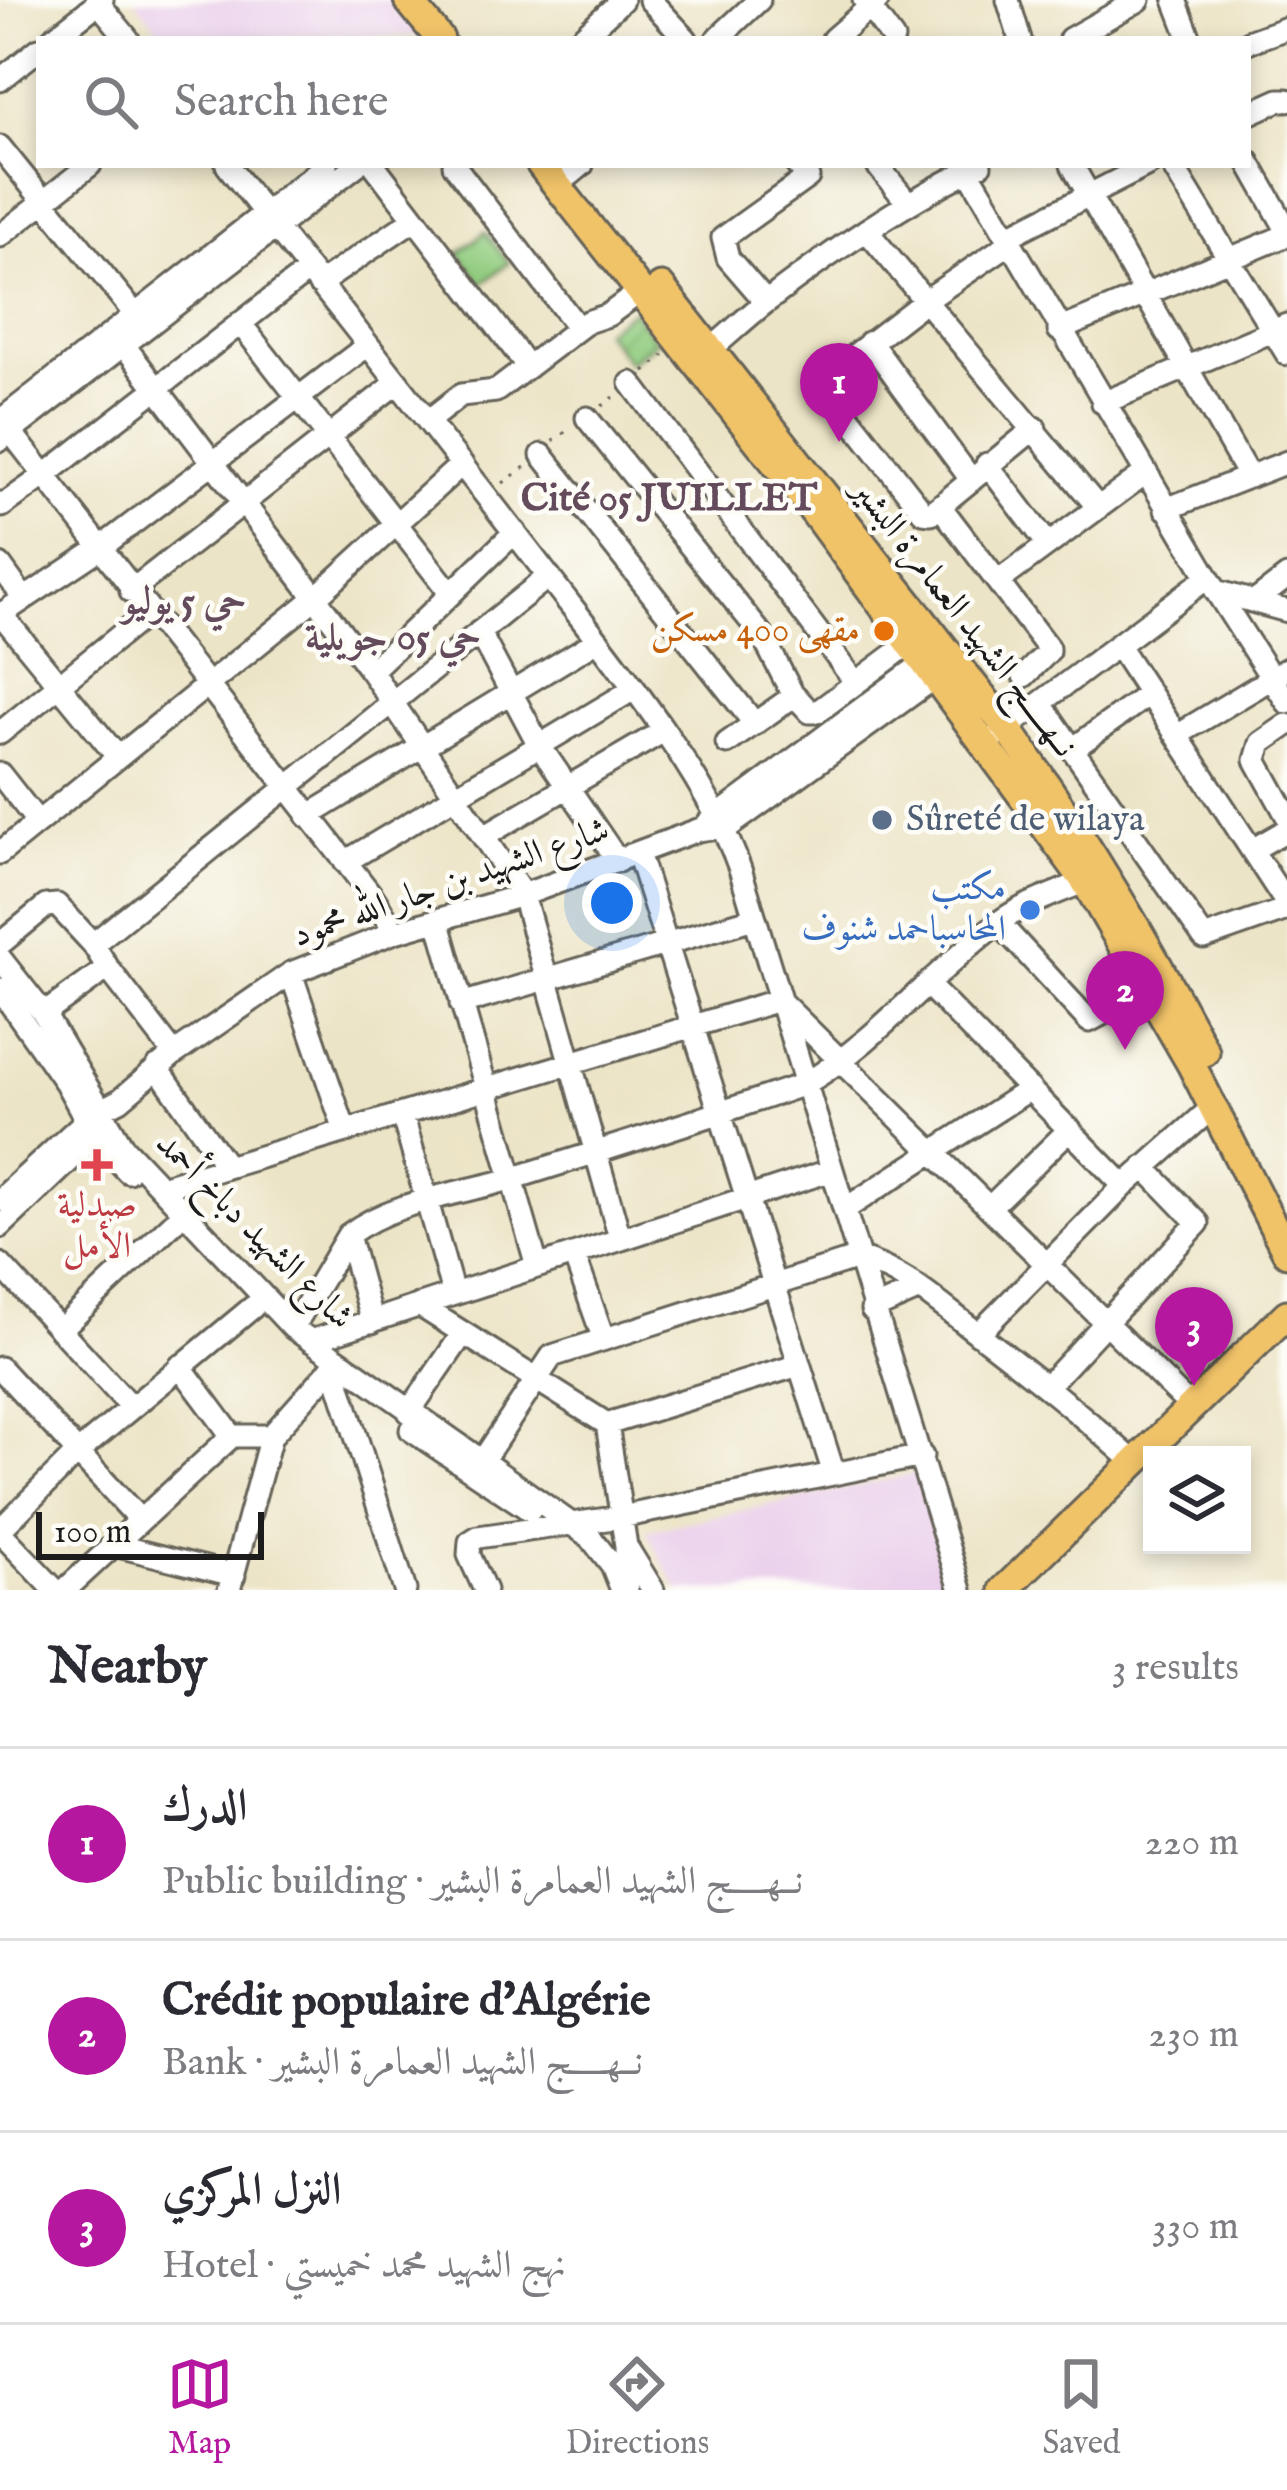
<!DOCTYPE html>
<meta charset="utf-8">
<style>
body{margin:0;font-family:"IM FELL English",Amiri,serif;background:#f7f7f7;color:#2b2b33}
.controls{position:absolute;right:36px;bottom:36px;display:grid;overflow:hidden;border-radius:0px;box-shadow:0 6px 18px #0003}
.controls button{width:108px;height:108px;display:grid;place-items:center;padding:0;border:0;border-bottom:3px solid #e1e1e2;background:#fff;color:#2b2b33;font:60px sans-serif}
.scale{position:absolute;left:36px;bottom:30px;width:228px;box-sizing:border-box;padding-left:12px;border:6px solid #1c1c1c;border-top:0;font-size:33px;line-height:42px;white-space:nowrap;color:#1c1c1c;-webkit-text-stroke:9px #fdfcf7;paint-order:stroke}
.you{position:absolute;left:612px;top:903px;width:42px;height:42px;margin:-30px;border:9px solid #fff;border-radius:50%;background:#1a73e8;box-shadow:0 0 0 18px #1a73e833}
.badge{display:grid;place-items:center;width:78px;height:78px;border-radius:50%;background:#b5179e;color:#fff;font-size:39px;font-weight:700}
.pin{position:absolute;translate:-50% -99px;filter:drop-shadow(0 3px 6px #0008)}
.pin::after{content:'';position:absolute;top:63px;width:42px;height:36px;background:inherit;clip-path:polygon(0 0,100% 0,50% 100%)}
.list{margin:0;padding:0;list-style:none}
h2{display:flex;justify-content:space-between;align-items:center;height:156px;margin:0;padding:0 48px;font-size:51px}
h2 small{font-size:39px;font-weight:400;color:#7c7c81}
.list li{display:grid;grid-template-columns:78px 1fr auto;gap:36px;align-items:center;box-sizing:border-box;height:192px;padding:0 48px;border-top:3px solid #e1e1e2}
.list b{display:block;font-size:45px;white-space:nowrap}
.list p{margin:0;font-size:39px;white-space:nowrap;color:#7c7c81}
.list em{font-size:39px;font-style:normal;color:#7c7c81}
.icon{flex:none;width:66px;height:66px;fill:none;stroke:currentColor;stroke-width:2;stroke-linecap:round;stroke-linejoin:round}
.map{position:relative;flex:none;width:1287px;height:1590px;overflow:hidden}
.search{position:absolute;background:#fff;box-shadow:0 6px 18px #0003;left:36px;right:36px;top:36px;height:132px;display:flex;align-items:center;gap:30px;box-sizing:border-box;padding:0 42px;border-radius:0px;color:#7c7c81;font-size:45px}
.sheet{height:732px;background:#fff}
nav{display:flex;justify-content:space-around;align-items:center;box-sizing:border-box;height:168px;border-top:3px solid #e1e1e2;background:#fff;font-size:33px;color:#7c7c81}
nav a{display:grid;justify-items:center;gap:6px}
nav .on{color:#b5179e}
.map>svg:first-child{display:block}
.built{fill:#ebd1ec}
.garden{fill:url(#garden-furrows);stroke:#58744e;stroke-width:3}
.pitch{fill:#93cd81;stroke:#58744e;stroke-width:3}
.lines{fill:none;stroke-linecap:round;stroke-linejoin:round}
.minor-casing{stroke:#656258;stroke-width:27}
.major-casing{stroke:#656258;stroke-width:33}
.path{stroke:#656258;stroke-width:3;stroke-dasharray:3 9;stroke-linecap:butt}
.minor{stroke:#fff;stroke-width:21}
.major{stroke:#f1c369;stroke-width:27}
.food-dot{fill:#e8710a;stroke:#fdfcf7;stroke-width:4.5}
.service-dot{fill:#5c6f8a;stroke:#fdfcf7;stroke-width:4.5}
.shop-dot{fill:#3f7fe0;stroke:#fdfcf7;stroke-width:4.5}
.health-dot{fill:#e0444e;stroke:#fdfcf7;stroke-width:4.5}
.labels{text-anchor:middle;dominant-baseline:central;stroke-width:9;stroke-linejoin:round;paint-order:stroke}
.street-label{font-size:36px;fill:#1c1c1c;stroke:#fdfcf7}
.food-label{font-size:36px;fill:#c56008;stroke:#fdfcf7;text-anchor:end}
.service-label{font-size:36px;fill:#4e5e75;stroke:#fdfcf7;text-anchor:start}
.shop-label{font-size:36px;fill:#366cbe;stroke:#fdfcf7;text-anchor:end}
.health-label{font-size:36px;fill:#be3a42;stroke:#fdfcf7}
.neighbourhood-label{font-size:39px;font-weight:bold;fill:#644b5c;stroke:#fdfcf7}
</style>
<div class="map">
<svg width="1287" height="1590" viewBox="0 0 1287 1590">
<defs>
<pattern id="garden-furrows" width="10" height="10" patternUnits="userSpaceOnUse" patternTransform="scale(3)"><rect width="10" height="10" fill="#93cd81"/><path d="M-1 1l2-2M0 10L10 0M9 11l2-2" fill="none" stroke="#7eaf6f"/></pattern>
</defs>
<rect width="100%" height="100%" fill="#fdfcf7"/>
<filter id="ink" filterUnits="userSpaceOnUse"><feTurbulence type="fractalNoise" baseFrequency=".00833" numOctaves="2"/><feDisplacementMap in="SourceGraphic" scale="24" xChannelSelector="R" yChannelSelector="G"/><feConvolveMatrix kernelMatrix="1 2 1 2 8 2 1 2 1" color-interpolation-filters="sRGB"/></filter>
<filter id="wash" filterUnits="userSpaceOnUse"><feTurbulence type="fractalNoise" baseFrequency=".004" numOctaves="4" result="noise"/><feDisplacementMap in="SourceGraphic" scale="48" xChannelSelector="R" yChannelSelector="G"/><feGaussianBlur stdDeviation="2.7" result="paint"/><feColorMatrix in="noise" values="0 0 0 0 0 0 0 0 0 0 0 0 0 0 0 0 0 1.4 0 .05"/><feComposite in="paint" operator="in"/></filter>
<g filter="url(#wash)">
<rect width="100%" height="100%" fill="#ece4c6"/>
<path class="built" d="M135,0H393L420,36L165,39Z
M919,1473L954,1590H678L646,1531Z"/>
<path class="garden" d="M633,310L657,342L629,363L604,331Z"/>
<path class="pitch" d="M485,232L509,263L482,284L459,253Z"/>
</g>
<g filter="url(#ink)">
<g class="lines">
<g class="minor-casing">
<path id="minor" d="M96,0L128,39
M650,0L686,39
M864,0L893,39
M1008,0L1020,39
M1175,0L1190,39
M52,39L102,0
M580,39L622,0
M717,39L759,0
M833,39L878,0
M1070,39L1139,0
M1248,42L1287,28
M0,80L39,49
M1248,114L1279,100H1287
M0,147L134,313
M1248,161L1287,230
M227,165C336,305 447,444 555,585C617,665 706,774 740,869L961,1590
M374,165L528,367
M454,165L578,328
M877,165L908,203
M965,165L1216,591L1287,611
M1072,165L1249,477
M1172,165L1287,354
M570,175L582,165
M867,231L1096,505
M0,236L90,165
M1007,237L1148,165
M319,284L413,220
M766,302L728,258L723,238L808,177L797,165
M240,323L451,594
M1059,330L1287,235
M870,342L970,478
M123,344L371,671L523,895L620,1238
M701,357C723,340 743,320 766,302C832,251 904,202 980,165
M631,383L856,683
M1103,403L1287,325
M0,418L373,897L395,932
M587,418L762,635L794,697
M429,420L461,395L496,391L587,322L608,315L641,291
M0,421L326,165
M0,440L357,165
M542,455L755,724
M987,464L1047,543
M0,503L2,506L44,476L309,270
M940,506L931,513L923,512L821,381L925,301L1010,243
M1166,509L1287,462
M0,565L23,597
M999,581L1144,474
M131,591L398,382
M1216,591L1287,702
M1257,600L1287,577
M1,614L117,756
M0,615L99,549L368,345
M479,632L539,745L618,861
M1119,647L1287,904
M371,671L515,532
M1024,676L1048,652V648L940,506L1035,428
M1041,704L1204,938L1287,909
M1287,725L1261,743L1256,760L1287,816
M0,733L148,613
M1177,735L1287,669
M995,737L1207,578
M727,743L791,698H797L810,712H817L911,642
M1074,748L1149,694
M0,774L37,821
M308,816L598,640
M708,823L933,656
M484,836L662,732
M1252,850L1287,830
M0,853L315,598L462,464
M638,853L834,1474
M345,862L634,689
M438,920L537,1266
M999,923L1089,1021L1149,989
M0,944L46,906L57,905L93,944
M0,958L44,1014L123,1147L293,1328L590,1537L612,1565L622,1590
M108,968L174,1054
M291,973L345,1131
M927,984L1124,1186
M0,989L66,1083L95,1136L128,1172
M461,1004L754,918
M44,1014L108,968L93,944L549,576
M157,1067L227,1167
M403,1117L453,1293
M161,1187L779,1000L1191,1407
M0,1200L93,1114L120,1100L174,1054L291,973L395,932L523,895L698,830L731,825L948,668
M990,1207L1070,1129
M845,1209L1030,1089
M0,1227L105,1127
M348,1235L372,1322
M574,1255L603,1337
M0,1264L131,1407
M419,1305L607,1424L626,1546L627,1589
M872,1310L920,1289
M293,1328L348,1235C394,1200 461,1194 514,1178C611,1148 709,1117 805,1084C878,1041 930,974 998,923C1029,900 1064,892 1098,875
M60,1330L174,1222
M978,1334L1124,1186L1213,1107
M311,1341L832,1170
M180,1366L232,1436
M0,1368L140,1520
M338,1380L405,1590
M1047,1386L1198,1223L1144,1167
M409,1412L462,1335
M607,1424L799,1365
M411,1430L530,1510
M477,1469L552,1356L858,1258C904,1271 938,1303 976,1332C1031,1374 1084,1416 1135,1463
M0,1530L77,1453L253,1307
M0,1532L55,1590
M114,1545L234,1575
M626,1546L653,1590
M65,1590L232,1436H271
M229,1590L271,1436L337,1362
M485,1590L469,1555L470,1542L478,1537L621,1517L922,1456"/>
</g>
<g class="major-casing">
<path id="major" d="M408,0L440,39
M541,165L816,515L1085,881L1191,1064L1287,1253
M661,287L1007,728C1080,831 1146,939 1205,1052
M1004,1590L1287,1314"/>
</g>
<path class="path" d="M644,372L664,355
M602,406L618,394
M553,441L570,429
M503,483L529,464"/>
<use href="#minor" class="minor"/>
<use href="#major" class="major"/>
</g>
</g>
<circle class="food-dot" cx="884" cy="631" r="12"/>
<circle class="service-dot" cx="882" cy="820" r="12"/>
<circle class="shop-dot" cx="1030" cy="910" r="12"/>
<path class="health-dot" d="M91 1147h12v12h12v12h-12v12h-12v-12h-12v-12h12z"/>
<g class="labels">
<g class="street-label">
<text transform="translate(964 618) rotate(52)">نــهـــــج الشهيد العمامرة البشير</text>
<text transform="translate(451 883) rotate(-19)">شارع الشهيد بن جار الله محمود</text>
<text transform="translate(254 1231) rotate(45)">شارع الشهيد دباخ أحمد</text>
</g>
<g class="food-label">
<text x="860" y="631">مقهى 400 مسكن</text>
</g>
<g class="service-label">
<text x="906" y="820">Sûreté de wilaya</text>
</g>
<g class="shop-label">
<text x="1006" y="889">مكتب<tspan x="1006" dy="41">المحاسباحمد شنوف</tspan></text>
</g>
<g class="health-label">
<text x="97" y="1206">صيدلية<tspan x="97" dy="41">الأمل</tspan></text>
</g>
<g class="neighbourhood-label">
<text x="669" y="499">Cité 05 JUILLET</text>
<text x="184" y="602">حي 5 يوليو</text>
<text x="393" y="638">حي 05 جويلية</text>
</g>
</g>
</svg>
<div class="controls">
<button><svg class="icon" aria-label="layers" viewBox="0 0 24 24"><path d="M12 4l9 5-9 5-9-5zM3 14l9 5 9-5"/></svg></button>
</div>
<div class="scale">100 m</div>
<div class="you"></div>
<div class="pin badge" style="left:839px;top:442px">1</div>
<div class="pin badge" style="left:1125px;top:1050px">2</div>
<div class="pin badge" style="left:1194px;top:1386px">3</div>
<div class="search"><svg class="icon" aria-label="search" viewBox="0 0 24 24"><circle cx="10" cy="10" r="6"/><path d="M15 15l6 6"/></svg>Search here</div>
</div>
<section class="sheet">
<h2>Nearby<small>3 results</small></h2>
<ul class="list">
<li><span class="badge">1</span><div><b>الدرك</b><p>Public building · نــهـــــج الشهيد العمامرة البشير</p></div><em>220 m</em></li>
<li><span class="badge">2</span><div><b>Crédit populaire d'Algérie</b><p>Bank · نــهـــــج الشهيد العمامرة البشير</p></div><em>230 m</em></li>
<li><span class="badge">3</span><div><b>النزل المركزي</b><p>Hotel · نهج الشهيد محمد خميستي</p></div><em>330 m</em></li>
</ul>
</section>
<nav>
<a class="on"><svg class="icon" aria-label="map" viewBox="0 0 24 24"><path d="M3 6l6-2 6 2 6-2v14l-6 2-6-2-6 2zM9 4v14M15 6v14"/></svg>Map</a>
<a><svg class="icon" aria-label="directions" viewBox="0 0 24 24"><path d="M12 3l9 9-9 9-9-9zM9 14v-3h6M13 9l2 2-2 2"/></svg>Directions</a>
<a><svg class="icon" aria-label="saved" viewBox="0 0 24 24"><path d="M7 4h10v16l-5-4-5 4z"/></svg>Saved</a>
</nav>
